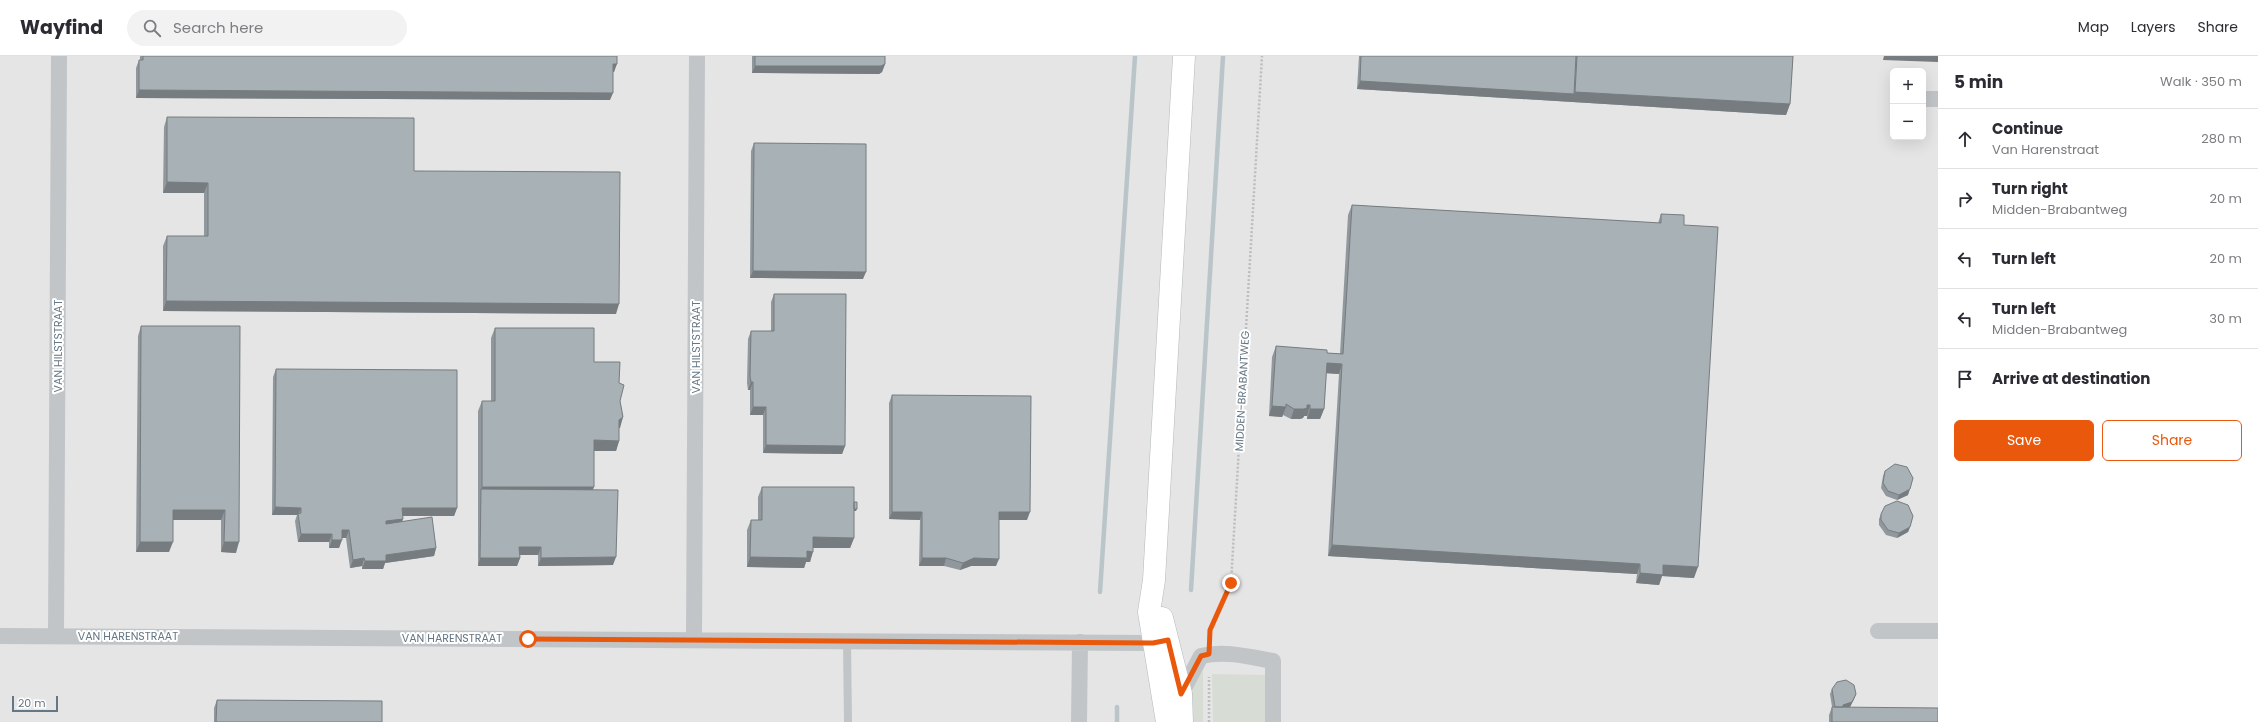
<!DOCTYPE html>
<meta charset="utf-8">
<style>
body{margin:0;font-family:Poppins,sans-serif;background:#f2f2f3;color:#2b2b33}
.controls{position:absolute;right:12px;top:12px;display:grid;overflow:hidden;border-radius:6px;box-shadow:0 4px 16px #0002}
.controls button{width:36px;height:36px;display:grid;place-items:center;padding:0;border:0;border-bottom:1px solid #e1e1e2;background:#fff;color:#2b2b33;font:20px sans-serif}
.scale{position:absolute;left:12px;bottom:10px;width:46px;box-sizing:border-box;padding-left:4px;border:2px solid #657684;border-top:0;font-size:11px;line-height:14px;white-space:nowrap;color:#657684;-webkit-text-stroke:3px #fff;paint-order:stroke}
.stop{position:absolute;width:12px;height:12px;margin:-9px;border:3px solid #ea580c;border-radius:50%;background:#fff}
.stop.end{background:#ea580c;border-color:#fff;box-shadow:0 1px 4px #0008}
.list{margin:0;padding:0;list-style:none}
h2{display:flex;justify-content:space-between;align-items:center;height:52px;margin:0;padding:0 16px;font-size:17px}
h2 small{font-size:13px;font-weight:400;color:#7c7c81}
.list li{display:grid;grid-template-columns:26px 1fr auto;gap:12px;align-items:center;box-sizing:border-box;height:60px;padding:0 16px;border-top:1px solid #e1e1e2}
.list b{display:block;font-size:15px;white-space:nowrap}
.list p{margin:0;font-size:13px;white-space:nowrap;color:#7c7c81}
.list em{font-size:13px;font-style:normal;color:#7c7c81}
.actions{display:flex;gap:8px;padding:12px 16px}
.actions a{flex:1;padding:9px 0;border:1px solid #ea580c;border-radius:6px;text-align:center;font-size:14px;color:#ea580c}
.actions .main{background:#ea580c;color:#fff}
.icon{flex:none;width:22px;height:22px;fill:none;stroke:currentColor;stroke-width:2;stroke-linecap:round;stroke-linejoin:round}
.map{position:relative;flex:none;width:1938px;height:666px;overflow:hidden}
header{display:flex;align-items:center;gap:24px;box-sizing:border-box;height:56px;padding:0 20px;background:#fff;border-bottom:1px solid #e1e1e2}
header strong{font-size:19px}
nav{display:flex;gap:22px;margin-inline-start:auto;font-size:14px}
.search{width:280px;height:36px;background:#f2f2f3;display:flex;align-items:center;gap:10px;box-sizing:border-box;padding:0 14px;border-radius:22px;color:#7c7c81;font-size:15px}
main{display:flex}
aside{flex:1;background:#fff}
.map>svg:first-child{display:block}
.built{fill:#e4e5e4;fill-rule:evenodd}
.green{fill:#d7ddd4}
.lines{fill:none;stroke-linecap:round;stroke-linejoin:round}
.stream{stroke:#b9c5c9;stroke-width:4.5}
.secondary-casing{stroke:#b3b9bd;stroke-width:23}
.path{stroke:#bbbdc0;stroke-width:2.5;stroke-dasharray:2 2;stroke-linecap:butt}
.lane{stroke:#c1c5c8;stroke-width:8}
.street{stroke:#c1c5c8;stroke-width:16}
.secondary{stroke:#fff;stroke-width:22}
.wall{fill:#90989d}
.shaded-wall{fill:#767c7f}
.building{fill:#a8b1b6;stroke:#767c7f}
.route{stroke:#ea580c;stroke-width:5}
.labels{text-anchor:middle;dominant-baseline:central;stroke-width:4;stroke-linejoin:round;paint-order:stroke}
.street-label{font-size:11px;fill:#657684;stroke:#fff}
</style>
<header>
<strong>Wayfind</strong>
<div class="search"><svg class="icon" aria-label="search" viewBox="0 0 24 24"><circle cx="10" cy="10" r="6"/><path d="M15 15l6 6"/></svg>Search here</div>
<nav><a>Map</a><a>Layers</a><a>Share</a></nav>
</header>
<main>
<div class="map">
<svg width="1938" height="666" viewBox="0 0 1938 666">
<rect width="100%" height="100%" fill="#f6f6f3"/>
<path class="built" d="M0,0H1938V666H0ZM1893,15H1923V81H1893Z"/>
<path class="green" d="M1203,615V666H1189L1190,626Z
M1212,618L1266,619L1265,666H1213Z"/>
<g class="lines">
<path class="stream" d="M1191,534L1223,0
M1100,536L1135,0
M1117,666V651"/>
<g class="secondary-casing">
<path id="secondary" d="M1162,562L1181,638L1182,666
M1167,666L1149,556L1154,524L1184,0"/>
</g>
<path class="path" d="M1209,584L1210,574L1231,527L1262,0
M1209,666V621"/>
<path class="lane" d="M847,584L848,666"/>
<path class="street" d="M1923,43H1938
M1878,575H1938
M0,580L1153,587L1164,585
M56,580L59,0
M694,583L697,0
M1181,638L1201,600C1224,594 1250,601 1273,605V666
M1079,666L1080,586"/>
<use href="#secondary" class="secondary"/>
</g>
<path class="wall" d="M140,0H617L614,16H613L610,44L136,42V12L139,4H140Z
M752,0H885V8L882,16L879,18L752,17Z
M1359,0H1793L1790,48L1786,59L1357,33Z
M167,61L414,115L616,258L163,255V190L167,180H204V137H163L164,71Z
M754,87L863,223L750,222L751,95Z
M1352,149L1658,167L1661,158L1684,169L1694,522L1662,520L1659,529L1636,527L1637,518L1328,500L1339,318L1326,317L1324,353L1320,363H1307V360H1304L1303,362L1300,363H1291L1283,359L1282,361L1269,360L1272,301L1276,290L1327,297L1340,298L1348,159Z
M774,238L845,390L842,398L763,397V359H750V334H748L747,327L748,283L751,275H771V246Z
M141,270H240L236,497L221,496V464H173L169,496H136L138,280Z
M495,272L594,306L619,327L620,345L623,361L619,372V385L616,395H594L593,434L613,509L538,510V499H519L520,502L517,510H478V355L482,345H491V282Z
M276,313L457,452L454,460H403L402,466L436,492L434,500L385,507L383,513H362V510L350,512L346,482H342L339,492H329V486H298L295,465L297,459H272L273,321Z
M892,339L1027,464H999L996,510H971L960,514L944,510H919L920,464L889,463V347Z
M1885,415L1908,439L1897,444L1886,440L1881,432L1883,420Z
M762,431L854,446L856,455H854V482L850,492H813L810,506H806L804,512L747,511V474L751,464H758V441Z
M1881,458L1910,471L1908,476L1897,482L1886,479L1879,469V463Z
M1832,633L1856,638L1854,643L1850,651L1849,652L1938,666H1829V659L1832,651L1830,638Z
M217,644L382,666H214V652Z"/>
<path class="shaded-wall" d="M1884,0H1938V6L1883,4Z
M613,8H617L614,16H610Z
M885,8L882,16L879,18L752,17L755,10Z
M1360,25L1574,38L1575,36L1790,48L1786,59L1357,33Z
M139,34L613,37L610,44L136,42Z
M167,126L208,127L204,137H163Z
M753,215L866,216L863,223L750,222Z
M166,245L619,248L616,258L163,255Z
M1327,307L1342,308L1339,318L1323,317Z
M751,326H753L750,334H748Z
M1307,349H1310L1307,360H1304L1303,362L1300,363H1291L1294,353Z
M1272,350L1286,351L1282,361L1269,360Z
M753,351H766L763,359H750Z
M1310,353H1324L1320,363H1307Z
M623,361L620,372L615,374L619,364Z
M594,384L619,385L616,395H590Z
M766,389L845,390L842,398L763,397Z
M482,431H594L590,441L481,433L478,441Z
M1910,433L1908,439L1897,444L1899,439Z
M275,451L301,452L298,459V458L297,459H272Z
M402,452H457L454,460H399Z
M851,453H857L856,455H850Z
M173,454H225L221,464H169Z
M892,456H922L920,464L889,463Z
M999,456H1030L1027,464H996Z
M403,463L400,471L383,473L386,465Z
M1910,471L1908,476L1897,482L1899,477Z
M342,474H349L346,482H340Z
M301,478H332L329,486H298Z
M813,481L854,482L850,492H810Z
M332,484H342L339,492H329Z
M140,486H173L169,496H136Z
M224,486H239L236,497L221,496Z
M1332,489L1640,508L1637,518L1328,500Z
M519,491H541L538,499H517Z
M436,492L434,500L385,507L383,513H362L365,505L386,499Z
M807,495L813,496L810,506H806L804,512L747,511L750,501Z
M616,501L613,509L538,510L541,502Z
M364,502L362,510L350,512L353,504Z
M480,502H520L517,510H478Z
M922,502H946L944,510H919Z
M974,502L999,503L996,510H971L960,514L963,507Z
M1663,509L1698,511L1694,522L1662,520L1659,529L1636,527L1640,517Z
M1856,638L1854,643L1850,651L1841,654L1843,649Z"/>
<path class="building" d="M143,0H617V8H613V37L139,34V4H143Z
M755,0H885V8L881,10H755Z
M1361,0H1576L1574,38L1360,25Z
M1577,0H1793L1790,48L1575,36Z
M167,61L414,62V115L620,116L619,248L166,245L167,180H208V127L167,126Z
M754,87L866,88V216L753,215Z
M1352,149L1661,167V158L1684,159V169L1718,171L1698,511L1663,509V519L1640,517V508L1332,489L1342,308L1327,307L1324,353H1310V349H1307V352L1304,353H1294L1286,348V351L1272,350L1276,290L1327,294V297L1343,298Z
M774,238H846L845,390L766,389V351H753V326H751L750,320L751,275H774Z
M141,270H240L239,486H224L225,454H173V486H140Z
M495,272H594V306H620L619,327L624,329L620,345L623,361L619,364V385L594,384V431H482V345H495Z
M276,313L457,314V452H402L403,463L386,465V468L432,461L436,492L386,499V505H365L364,502L353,504L349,474H342V484H332V478H301L298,458L301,457V452L275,451Z
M892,339L1031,340L1030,456H999V503L974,502L963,507L946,502H922V456H892Z
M1895,408L1907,411L1913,422L1910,433L1899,439L1888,435L1883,427L1885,415Z
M762,431H854V482L813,481V496L807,495V502L750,501L751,464H762Z
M481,433L618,434L616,501L541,502V491H519L520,502H480Z
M1897,445L1908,449L1913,460L1910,471L1899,477L1888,474L1881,464V458L1885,450Z
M854,446H857V453H854Z
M1846,624L1854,629L1856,638L1852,646L1843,649V651H1835L1832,633L1837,626Z
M217,644L382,645V666H216Z
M1832,651L1938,652V666H1832Z"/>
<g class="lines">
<path class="route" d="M528,583L1153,587L1168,584L1181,638L1201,600L1209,598L1210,574L1231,527"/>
</g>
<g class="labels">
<g class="street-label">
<text transform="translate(58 290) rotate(-90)">VAN HILSTSTRAAT</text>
<text transform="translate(696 291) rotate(-90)">VAN HILSTSTRAAT</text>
<text transform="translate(1242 335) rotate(-87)">MIDDEN-BRABANTWEG</text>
<text x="128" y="580">VAN HARENSTRAAT</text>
<text x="452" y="582">VAN HARENSTRAAT</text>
</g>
</g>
</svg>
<div class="controls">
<button>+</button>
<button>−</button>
</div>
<div class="scale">20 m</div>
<div class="stop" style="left:528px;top:583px"></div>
<div class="stop end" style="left:1231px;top:527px"></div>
</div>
<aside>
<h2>5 min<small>Walk · 350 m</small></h2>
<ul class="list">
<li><svg class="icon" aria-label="ahead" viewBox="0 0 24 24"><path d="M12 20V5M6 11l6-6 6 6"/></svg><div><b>Continue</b><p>Van Harenstraat</p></div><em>280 m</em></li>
<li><svg class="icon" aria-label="right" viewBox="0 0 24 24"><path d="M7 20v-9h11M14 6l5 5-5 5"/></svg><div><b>Turn right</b><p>Midden-Brabantweg</p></div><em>20 m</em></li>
<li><svg class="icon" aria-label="left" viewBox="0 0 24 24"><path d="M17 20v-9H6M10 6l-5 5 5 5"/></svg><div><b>Turn left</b></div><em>20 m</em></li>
<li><svg class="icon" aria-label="left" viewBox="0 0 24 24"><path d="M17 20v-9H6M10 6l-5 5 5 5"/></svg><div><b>Turn left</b><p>Midden-Brabantweg</p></div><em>30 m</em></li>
<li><svg class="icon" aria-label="arrive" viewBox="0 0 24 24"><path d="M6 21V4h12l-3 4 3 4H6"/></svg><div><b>Arrive at destination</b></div></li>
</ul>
<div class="actions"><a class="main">Save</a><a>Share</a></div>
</aside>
</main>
